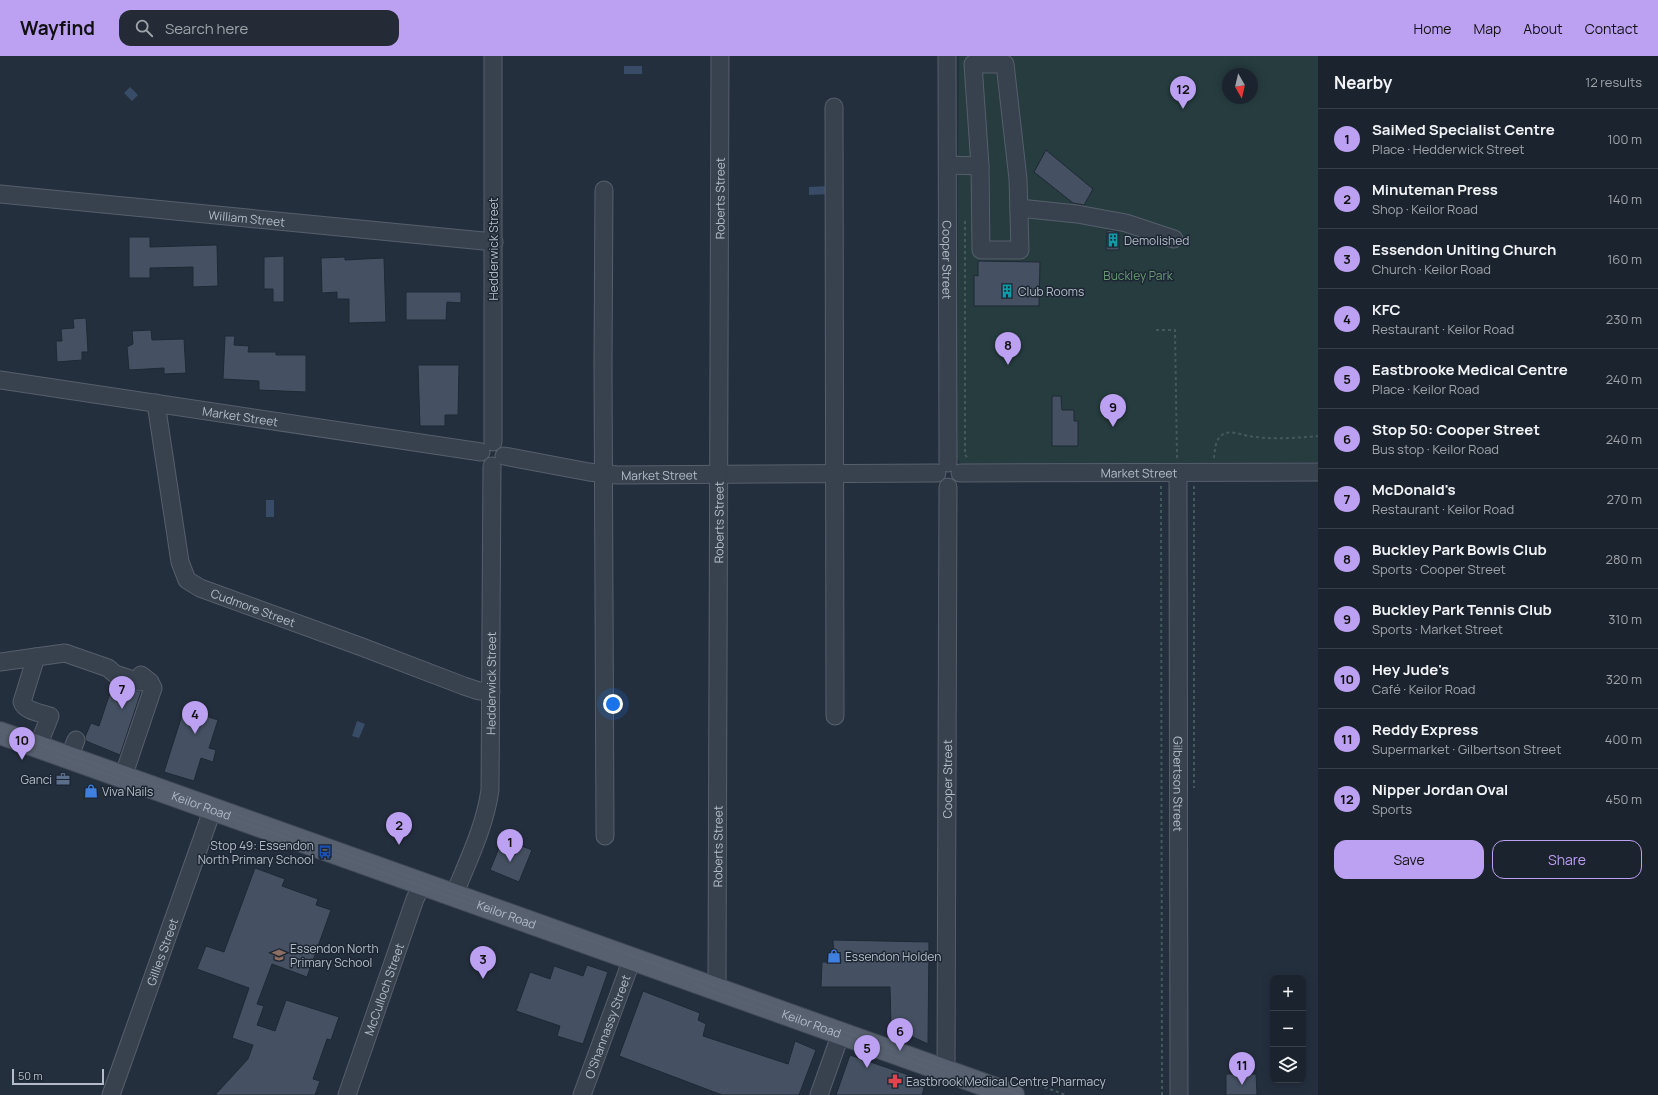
<!DOCTYPE html>
<meta charset="utf-8">
<style>
body{margin:0;font-family:Manrope,sans-serif;background:#242b36;color:#f1f3f6}
.controls{position:absolute;right:12px;bottom:12px;display:grid;overflow:hidden;border-radius:8px;box-shadow:0 2px 10px #0003}
.controls button{width:36px;height:36px;display:grid;place-items:center;padding:0;border:0;border-bottom:1px solid #39404a;background:#1b232e;color:#f1f3f6;font:20px sans-serif}
.compass{position:absolute;left:1222px;top:12px;width:36px;height:36px;border-radius:50%;background:#1b232e;box-shadow:0 2px 10px #0003;rotate:172deg}
.scale{position:absolute;left:12px;bottom:10px;width:92px;box-sizing:border-box;padding-left:4px;border:2px solid #b4bcc9;border-top:0;font-size:11px;line-height:14px;white-space:nowrap;color:#b4bcc9;-webkit-text-stroke:3px #1d2633;paint-order:stroke}
.you{position:absolute;left:613px;top:648px;width:14px;height:14px;margin:-10px;border:3px solid #fff;border-radius:50%;background:#1a73e8;box-shadow:0 0 0 6px #1a73e833}
.badge{display:grid;place-items:center;width:26px;height:26px;border-radius:50%;background:#bca0f2;color:#111;font-size:13px;font-weight:700}
.pin{position:absolute;translate:-50% -33px;filter:drop-shadow(0 1px 2px #0008)}
.pin::after{content:'';position:absolute;top:21px;width:14px;height:12px;background:inherit;clip-path:polygon(0 0,100% 0,50% 100%)}
.list{margin:0;padding:0;list-style:none}
h2{display:flex;justify-content:space-between;align-items:center;height:52px;margin:0;padding:0 16px;font-size:17px}
h2 small{font-size:13px;font-weight:400;color:#a0a4aa}
.list li{display:grid;grid-template-columns:26px 1fr auto;gap:12px;align-items:center;box-sizing:border-box;height:60px;padding:0 16px;border-top:1px solid #39404a}
.list b{display:block;font-size:15px;white-space:nowrap}
.list p{margin:0;font-size:13px;white-space:nowrap;color:#a0a4aa}
.list em{font-size:13px;font-style:normal;color:#a0a4aa}
.actions{display:flex;gap:8px;padding:12px 16px}
.actions a{flex:1;padding:9px 0;border:1px solid #bca0f2;border-radius:12px;text-align:center;font-size:14px;color:#bca0f2}
.actions .main{background:#bca0f2;color:#111}
.icon{flex:none;width:22px;height:22px;fill:none;stroke:currentColor;stroke-width:2;stroke-linecap:round;stroke-linejoin:round}
.map{position:relative;flex:none;width:1318px;height:1039px;overflow:hidden}
header{display:flex;align-items:center;gap:24px;box-sizing:border-box;height:56px;padding:0 20px;background:#bca0f2;color:#111}
header strong{font-size:19px}
nav{display:flex;gap:22px;margin-inline-start:auto;font-size:14px}
.search{width:280px;height:36px;background:#242b36;display:flex;align-items:center;gap:10px;box-sizing:border-box;padding:0 14px;border-radius:12px;color:#a0a4aa;font-size:15px}
main{display:flex}
aside{flex:1;background:#1b232e}
.map>svg:first-child{display:block}
.green{fill:#263c3f;fill-rule:evenodd}
.water{fill:#394c67}
.building{fill:#455162;stroke:#1f2835}
.lines{fill:none;stroke-linecap:round;stroke-linejoin:round}
.minor-casing{stroke:#565f6c;stroke-width:19}
.major-casing{stroke:#414a57;stroke-width:24}
.path{stroke:#44595c;stroke-width:2;stroke-dasharray:3 3;stroke-linecap:butt}
.minor{stroke:#38414e;stroke-width:17}
.major{stroke:#56606e;stroke-width:22}
.tram{stroke:#5a6575;stroke-width:1}
.labels{text-anchor:middle;dominant-baseline:central;stroke-width:3;stroke-linejoin:round;paint-order:stroke}
.street-label{font-size:12px;fill:#b4bcc9;stroke:#1d2633}
.poi-label{font-size:12px;fill:#b4bcc9;stroke:#1d2633;text-anchor:start}
.park-label{font-size:12px;fill:#6b9a76;stroke:#1d2633}
</style>
<header>
<strong>Wayfind</strong>
<div class="search"><svg class="icon" aria-label="search" viewBox="0 0 24 24"><circle cx="10" cy="10" r="6"/><path d="M15 15l6 6"/></svg>Search here</div>
<nav><a>Home</a><a>Map</a><a>About</a><a>Contact</a></nav>
</header>
<main>
<div class="map">
<svg width="1318" height="1039" viewBox="0 0 1318 1039">
<rect width="100%" height="100%" fill="#242f3e"/>
<path class="green" d="M959,0H1318V406L1181,409H962L956,402ZM1228,18H1252V42H1228Z"/>
<path class="water" d="M624,10H642V18H624Z
M130,31L138,39L132,45L124,37Z
M829,130V138L809,139V131Z
M266,444H274V461H266Z
M357,665L365,668L359,682L352,680Z"/>
<path class="building" d="M1046,94L1093,133L1084,149L1073,147L1034,116Z
M1107,174L1119,176V194H1106Z
M129,181H150V191L217,189L218,230L193,231V211L150,212V222H129Z
M284,200V246H273V233H264V201Z
M345,201V204L384,202L386,266L349,267V243H337V236L322,237L321,202Z
M978,205L1040,206L1039,250H974V219L978,220Z
M406,236H461V247L447,246L446,264H406Z
M86,262L88,296H82V304L57,306L56,285H62L61,273L74,272L73,263Z
M151,274L152,284L184,283L186,317L164,318V312L129,314L127,291L133,288L132,275Z
M225,280H235L234,289L249,290L248,296H276V299H306V336L259,334V325L223,323Z
M418,309H459L458,359H445V370H420Z
M1052,340H1061L1062,354H1074V365H1078V390H1052Z
M124,631L141,636L120,699L86,685L85,681L91,667L99,670L109,640L112,635L122,638Z
M184,653L218,664L209,692L216,694L213,706L201,702L194,725L164,716Z
M519,789L532,794L519,826L490,814L499,792L515,799Z
M255,812L285,823L282,830L318,843L316,849L331,854L307,921L272,908L257,948L264,950L257,969L275,975L286,944L339,961L331,984L327,983L313,1023L320,1025L315,1039H215L248,1003L253,989L232,982L249,932L197,913L206,890L224,896Z
M833,884L929,886L928,988L891,971L890,931H821L822,906H834Z
M587,909L608,916L583,988L557,980L560,970L516,955L530,916L550,923L554,910L583,920Z
M643,935L700,957L698,964L706,968L703,980L788,1008L795,985L816,994L799,1039H722L619,1000Z
M850,999L926,1025L922,1039H836Z
M1226,1018H1256L1257,1039H1226Z"/>
<g class="lines">
<g class="minor-casing">
<g id="minor">
<path id="s1" d="M947,0L948,407"/>
<path d="M973,8H1005L1018,123L1020,194H981L980,110Z"/>
<path d="M834,51L835,660"/>
<path d="M948,109L980,110"/>
<path d="M604,134L603,308L605,780"/>
<path id="s2" d="M0,138L494,186"/>
<path d="M1019,152L1077,158L1126,167L1174,183"/>
<path id="s3" d="M0,324L481,396"/>
<path id="s4" d="M156,347L180,506L187,524L200,532L362,591L464,630L479,635H491"/>
<path d="M493,386V0"/>
<path id="s5" d="M504,400L589,416L617,419L937,417"/>
<path id="s6" d="M960,417L1318,416"/>
<path id="s7" d="M1178,417L1179,1039"/>
<path d="M0,606L36,601"/>
<path d="M38,690L50,660C41,657 25,655 22,646L36,601L65,597L108,612L115,618L140,626L147,625"/>
<path d="M69,702L76,684"/>
<path d="M123,721L153,632L150,626L141,619"/>
<path id="s8" d="M454,839C468,805 485,770 490,734L492,410"/>
<path id="s9" d="M715,932L717,926L720,0"/>
<path id="s10" d="M946,1015L948,431"/>
<path id="s11" d="M111,1039L213,752"/>
<path id="s12" d="M347,1039L415,843L423,827"/>
<path id="s13" d="M582,1039L632,903"/>
<path d="M819,1039L841,977"/>
</g>
</g>
<g class="major-casing">
<g id="major">
<path id="s14" d="M0,677L1013,1039"/>
</g>
</g>
<path class="path" d="M965,165V399L969,403
M1156,274H1175L1177,402
M1214,402C1215,394 1215,384 1222,379C1229,373 1241,379 1249,380C1272,384 1295,382 1318,380
M1161,430L1162,1039
M1194,430V732
M1022,1023L1066,1039"/>
<use href="#minor" class="minor"/>
<use href="#major" class="major"/>
<path class="tram" d="M0,674L1022,1039
M53,699L123,724
M204,752L507,861
M695,929L934,1014"/>
</g>
<defs>
<g id="building-bare" transform="scale(1.08)"><path d="M-4-6H4V6H1V3H-1V6H-4ZM-2.5-4.3h1.7v1.8h-1.7ZM.8-4.3h1.7v1.8H.8ZM-2.5-1h1.7V.8h-1.7ZM.8-1h1.7V.8H.8Z" fill="#0f9aa8" stroke="#1d2633" stroke-width="2.5" paint-order="stroke"/></g>
<g id="office-bare" transform="scale(1.08)"><path d="M-6-3h4V-5.5h4V-3h4V5H-6ZM-1-4.5V-3h2v-1.5ZM-6 0V1H6V0Z" fill="#5c6f8a" stroke="#1d2633" stroke-width="2.5" paint-order="stroke"/></g>
<g id="shop-bare" transform="scale(1.08)"><path d="M-5-2.5h2.3a2.7 3.5 0 0 1 5.4 0H5L5.5 6h-11ZM-1.5-2.5h3a1.5 2.3 0 0 0-3 0Z" fill="#3f7fe0" stroke="#1d2633" stroke-width="2.5" paint-order="stroke"/></g>
<g id="bus-bare" transform="scale(1.08)"><path d="M-5-6H5V4H4V6H2V4H-2V6H-4V4H-5ZM-3.5-4V0h7V-4ZM-3.5 1.2v1.5H-2V1.2ZM2 1.2v1.5H3.5V1.2Z" fill="#1a4fb4" stroke="#1d2633" stroke-width="2.5" paint-order="stroke"/></g>
<g id="school-bare" transform="scale(1.08)"><path d="M0-5L7-2L0 1L-7-2ZM-4 1L0 2.5L4 1V4Q0 6-4 4Z" fill="#8d6e63" stroke="#1d2633" stroke-width="2.5" paint-order="stroke"/></g>
<g id="pharmacy-bare" transform="scale(1.08)"><path d="M-2-6h4v4h4v4h-4v4h-4v-4h-4v-4h4Z" fill="#e0444e" stroke="#1d2633" stroke-width="2.5" paint-order="stroke"/></g>
</defs>
<g fill-rule="evenodd">
<use href="#building-bare" x="1113" y="184"/>
<use href="#building-bare" x="1007" y="235"/>
<use href="#office-bare" x="63" y="723"/>
<use href="#shop-bare" x="91" y="735"/>
<use href="#bus-bare" x="325" y="796"/>
<use href="#school-bare" x="279" y="899"/>
<use href="#shop-bare" x="834" y="900"/>
<use href="#pharmacy-bare" x="895" y="1025"/>
</g>
<g class="labels">
<g class="street-label">
<text stroke="none"><textPath href="#s9" startOffset="790">Roberts Street</textPath></text>
<text stroke="none"><textPath href="#s2" startOffset="248">William Street</textPath></text>
<text transform="translate(493 193) rotate(-90)">Hedderwick Street</text>
<text stroke="none"><textPath href="#s1" startOffset="204">Cooper Street</textPath></text>
<text stroke="none"><textPath href="#s3" startOffset="243">Market Street</textPath></text>
<text stroke="none"><textPath href="#s6" startOffset="179">Market Street</textPath></text>
<text stroke="none"><textPath href="#s5" startOffset="157">Market Street</textPath></text>
<text stroke="none"><textPath href="#s9" startOffset="466">Roberts Street</textPath></text>
<text stroke="none"><textPath href="#s4" startOffset="252">Cudmore Street</textPath></text>
<text stroke="none"><textPath href="#s8" startOffset="218">Hedderwick Street</textPath></text>
<text stroke="none"><textPath href="#s10" startOffset="292">Cooper Street</textPath></text>
<text stroke="none"><textPath href="#s7" startOffset="311">Gilbertson Street</textPath></text>
<text stroke="none"><textPath href="#s14" startOffset="214">Keilor Road</textPath></text>
<text stroke="none"><textPath href="#s9" startOffset="142">Roberts Street</textPath></text>
<text stroke="none"><textPath href="#s14" startOffset="538">Keilor Road</textPath></text>
<text stroke="none"><textPath href="#s11" startOffset="152">Gillies Street</textPath></text>
<text stroke="none"><textPath href="#s12" startOffset="112">McCulloch Street</textPath></text>
<text stroke="none"><textPath href="#s14" startOffset="862">Keilor Road</textPath></text>
<text stroke="none"><textPath href="#s13" startOffset="73">O'Shannassy Street</textPath></text>
</g>
<g class="poi-label">
<text x="1124" y="184">Demolished</text>
<text x="1018" y="235">Club Rooms</text>
<text x="52" y="723" text-anchor="end">Ganci</text>
<text x="102" y="735">Viva Nails</text>
<text x="314" y="789" text-anchor="end">Stop 49: Essendon<tspan x="314" dy="14">North Primary School</tspan></text>
<text x="290" y="892">Essendon North<tspan x="290" dy="14">Primary School</tspan></text>
<text x="845" y="900">Essendon Holden</text>
<text x="906" y="1025">Eastbrook Medical Centre Pharmacy</text>
</g>
<g class="park-label">
<text x="1138" y="219">Buckley Park</text>
</g>
</g>
</svg>
<div class="controls">
<button>+</button>
<button>−</button>
<button><svg class="icon" aria-label="layers" viewBox="0 0 24 24"><path d="M12 4l9 5-9 5-9-5zM3 14l9 5 9-5"/></svg></button>
</div>
<svg class="compass" viewBox="-18 -18 36 36"><path d="M0-13l5 13h-10z" fill="#e53935"/><path d="M0 13l5-13h-10z" fill="#a0a4aa"/></svg>
<div class="scale">50 m</div>
<div class="you"></div>
<div class="pin badge" style="left:510px;top:806px">1</div>
<div class="pin badge" style="left:399px;top:789px">2</div>
<div class="pin badge" style="left:483px;top:923px">3</div>
<div class="pin badge" style="left:195px;top:678px">4</div>
<div class="pin badge" style="left:867px;top:1012px">5</div>
<div class="pin badge" style="left:900px;top:995px">6</div>
<div class="pin badge" style="left:122px;top:653px">7</div>
<div class="pin badge" style="left:1008px;top:309px">8</div>
<div class="pin badge" style="left:1113px;top:371px">9</div>
<div class="pin badge" style="left:22px;top:704px">10</div>
<div class="pin badge" style="left:1242px;top:1029px">11</div>
<div class="pin badge" style="left:1183px;top:53px">12</div>
</div>
<aside>
<h2>Nearby<small>12 results</small></h2>
<ul class="list">
<li><span class="badge">1</span><div><b>SaiMed Specialist Centre</b><p>Place · Hedderwick Street</p></div><em>100 m</em></li>
<li><span class="badge">2</span><div><b>Minuteman Press</b><p>Shop · Keilor Road</p></div><em>140 m</em></li>
<li><span class="badge">3</span><div><b>Essendon Uniting Church</b><p>Church · Keilor Road</p></div><em>160 m</em></li>
<li><span class="badge">4</span><div><b>KFC</b><p>Restaurant · Keilor Road</p></div><em>230 m</em></li>
<li><span class="badge">5</span><div><b>Eastbrooke Medical Centre</b><p>Place · Keilor Road</p></div><em>240 m</em></li>
<li><span class="badge">6</span><div><b>Stop 50: Cooper Street</b><p>Bus stop · Keilor Road</p></div><em>240 m</em></li>
<li><span class="badge">7</span><div><b>McDonald's</b><p>Restaurant · Keilor Road</p></div><em>270 m</em></li>
<li><span class="badge">8</span><div><b>Buckley Park Bowls Club</b><p>Sports · Cooper Street</p></div><em>280 m</em></li>
<li><span class="badge">9</span><div><b>Buckley Park Tennis Club</b><p>Sports · Market Street</p></div><em>310 m</em></li>
<li><span class="badge">10</span><div><b>Hey Jude's</b><p>Café · Keilor Road</p></div><em>320 m</em></li>
<li><span class="badge">11</span><div><b>Reddy Express</b><p>Supermarket · Gilbertson Street</p></div><em>400 m</em></li>
<li><span class="badge">12</span><div><b>Nipper Jordan Oval</b><p>Sports</p></div><em>450 m</em></li>
</ul>
<div class="actions"><a class="main">Save</a><a>Share</a></div>
</aside>
</main>
